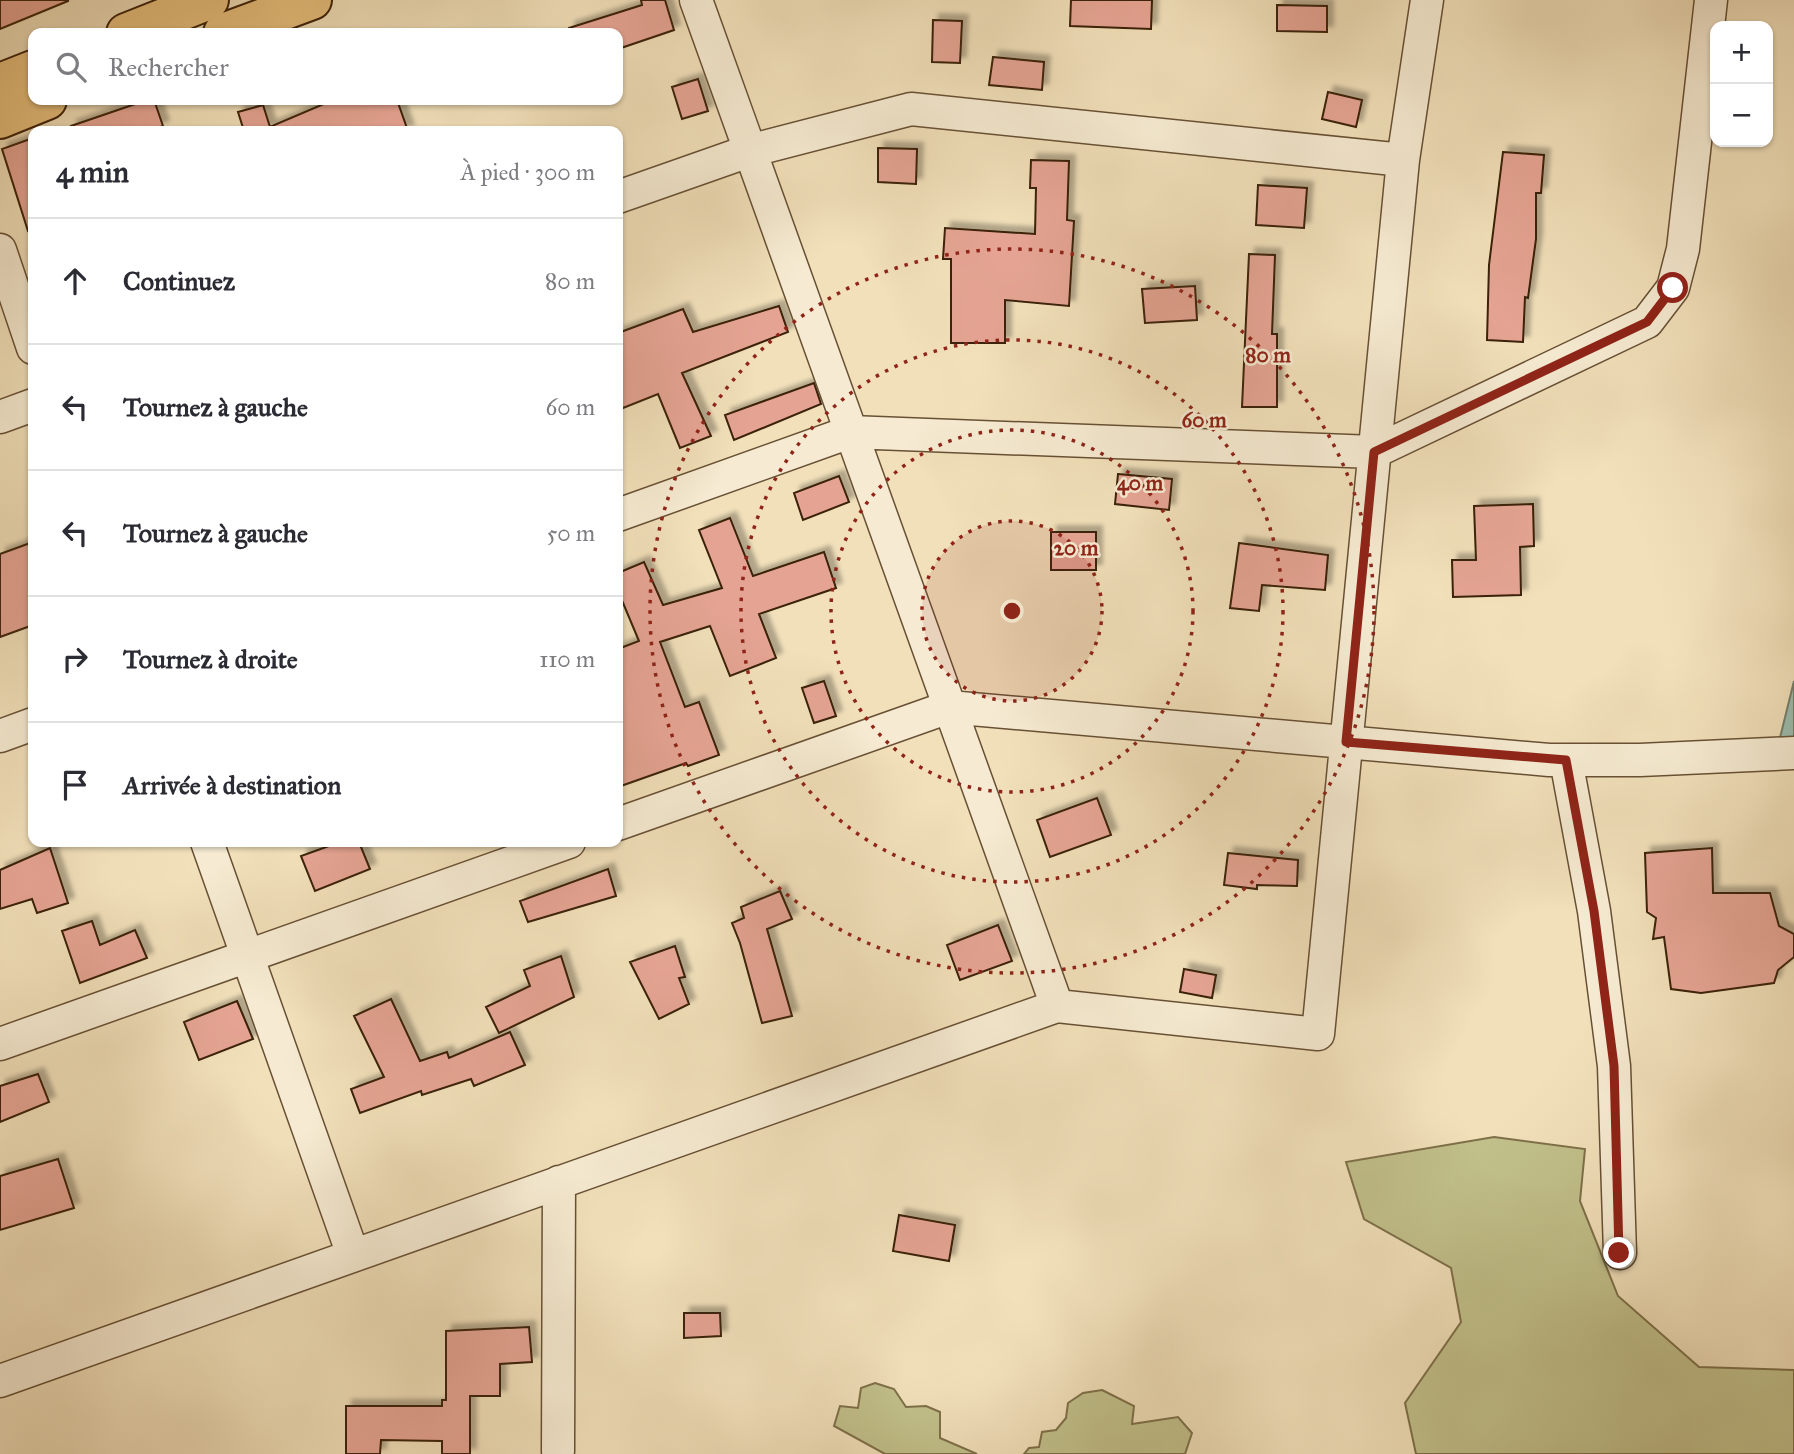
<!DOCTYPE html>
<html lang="fr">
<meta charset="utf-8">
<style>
body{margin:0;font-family:"IM FELL Great Primer",serif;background:#f2f2f3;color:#2b2b33}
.controls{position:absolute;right:21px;top:21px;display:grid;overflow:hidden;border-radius:14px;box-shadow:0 2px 5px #0004}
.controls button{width:63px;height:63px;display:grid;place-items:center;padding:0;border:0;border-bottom:2px solid #e1e1e2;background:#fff;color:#2b2b33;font:35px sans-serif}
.stop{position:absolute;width:21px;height:21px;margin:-16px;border:5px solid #8f2418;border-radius:50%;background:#fff}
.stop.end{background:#8f2418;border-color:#fff;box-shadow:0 2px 7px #0008}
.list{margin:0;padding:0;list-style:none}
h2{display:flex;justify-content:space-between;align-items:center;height:91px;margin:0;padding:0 28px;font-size:30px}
h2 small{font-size:23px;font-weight:400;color:#7c7c81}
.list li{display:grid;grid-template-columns:46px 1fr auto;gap:21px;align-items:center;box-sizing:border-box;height:126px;padding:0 28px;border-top:2px solid #e1e1e2}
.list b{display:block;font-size:26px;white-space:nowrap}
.list em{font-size:23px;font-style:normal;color:#7c7c81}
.icon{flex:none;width:38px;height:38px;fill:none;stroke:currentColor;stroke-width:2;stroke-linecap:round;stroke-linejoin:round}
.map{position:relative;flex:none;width:1794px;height:1454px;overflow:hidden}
.search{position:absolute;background:#fff;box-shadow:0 2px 5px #0004;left:28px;top:28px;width:595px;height:77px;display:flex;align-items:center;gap:18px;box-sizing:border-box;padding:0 24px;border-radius:14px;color:#7c7c81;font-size:26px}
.panel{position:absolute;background:#fff;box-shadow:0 2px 5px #0004;left:28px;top:126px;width:595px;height:721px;border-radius:14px}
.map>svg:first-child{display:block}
.green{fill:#c1c08b;stroke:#7e7049;stroke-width:2}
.water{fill:#9bbdb0;stroke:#747e6c;stroke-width:2}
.building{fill:#e5a493;stroke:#3a2007;stroke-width:2;filter:url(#shadow)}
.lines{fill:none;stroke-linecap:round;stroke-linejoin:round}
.street-casing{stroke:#685034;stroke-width:35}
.primary-casing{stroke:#3a2007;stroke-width:42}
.street{stroke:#f6ebd2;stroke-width:32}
.primary{stroke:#e8c07d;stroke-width:38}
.route{stroke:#8f2418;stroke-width:9}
.ring{fill:none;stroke:#8f2418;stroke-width:3.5;stroke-dasharray:3.5 7}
.centre{fill:#8f2418;stroke:#f6ebd2;stroke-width:3.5}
.ring-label{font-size:21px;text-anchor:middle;font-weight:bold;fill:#8f2418;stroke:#f6ebd2;stroke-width:5;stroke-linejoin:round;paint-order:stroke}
</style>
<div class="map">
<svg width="1794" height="1454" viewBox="0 0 1794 1454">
<defs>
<filter id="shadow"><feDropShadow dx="6" dy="-6" stdDeviation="2" flood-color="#0004"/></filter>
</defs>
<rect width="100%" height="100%" fill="#f1e0ba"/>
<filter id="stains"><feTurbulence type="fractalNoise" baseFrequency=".00286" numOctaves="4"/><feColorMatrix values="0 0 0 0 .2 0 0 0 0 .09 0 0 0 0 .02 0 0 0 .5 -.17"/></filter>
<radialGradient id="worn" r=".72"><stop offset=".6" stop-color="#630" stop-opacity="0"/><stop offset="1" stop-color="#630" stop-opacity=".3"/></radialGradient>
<path class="green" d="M1494,1137L1585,1149L1580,1201L1618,1296L1699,1367L1794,1370V1454H1416L1405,1403L1461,1322L1451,1268L1364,1219L1346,1162Z
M875,1383L894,1389L906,1407L926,1406L940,1412V1438L977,1454H885L834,1426L840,1406L858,1408L861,1388Z
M1102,1390L1134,1406L1132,1424L1178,1417L1192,1433L1185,1454H1024L1029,1448L1039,1447L1042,1432L1056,1430L1066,1418L1068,1403L1083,1393Z"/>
<path class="water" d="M1794,681V753L1776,754Z"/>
<path class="building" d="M0,0H68V1L0,29Z
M641,0H665L674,30L618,49V33H570L569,28L642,5Z
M1071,0H1152L1151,29L1070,26Z
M1277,5L1327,6V32L1277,31Z
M933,20L962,21L960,63L932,62Z
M993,57L1044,62L1042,90L989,85Z
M698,79L708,111L682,119L672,87Z
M1328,92L1362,100L1356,127L1322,119Z
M147,100H154L163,126L148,131H72L71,126Z
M333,100H397L408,131H244L238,112L263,105L270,127Z
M33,138V230L28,231L2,149Z
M878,148L917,149L916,184L878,182Z
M1503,152L1544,155L1541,193H1536V239L1528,298L1525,297L1523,342L1487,340L1489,265Z
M1031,160L1069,161L1067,220L1074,221L1069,306L1005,300V343H951V259H943L945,228L1035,234L1036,188H1030Z
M1258,185L1307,188L1304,228L1256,225Z
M1249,254L1275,255L1272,334H1277V407H1242Z
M1195,286L1197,320L1145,323L1142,289Z
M779,306L788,332L682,373L711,436L680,448L658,394L618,410V333L683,309L693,332Z
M814,383L821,404L734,440L725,415Z
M1118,474L1172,479L1169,510L1115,504Z
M839,476L849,502L803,520L794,493Z
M1533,504L1534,546L1520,547L1521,595L1453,597L1452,560H1476L1474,506Z
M730,518L753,576L824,552L836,588L759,614L776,658L730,676L710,626L660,642L685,707L699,702L719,755L688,766L686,763L618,787V649L639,641L618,591V573L644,562L663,605L722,588L699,530Z
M1051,532H1096V570H1051Z
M33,542V625L0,637V554Z
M1239,543L1328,555L1325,590L1262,585L1259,611L1230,608Z
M824,681L836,716L814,723L802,688Z
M1097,798L1111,835L1050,857L1037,820Z
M340,842H359L370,869L315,891L301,856Z
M50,848L68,903L37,913L32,899L0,909V870Z
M1712,848L1713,893H1770L1779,926L1794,934V957L1778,970L1774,983L1701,993L1671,989L1664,937L1653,939L1656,918L1647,912L1645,853Z
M1228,853L1298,860L1297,886L1257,885V889L1224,885Z
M608,869L616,896L528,922L520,901Z
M780,891L792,919L767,929L792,1016L762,1023L740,943L732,923L744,918L741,907Z
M92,921L100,945L135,930L147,958L80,983L62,931Z
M998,925L1012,961L960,980L947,945Z
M675,946L685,977L679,978L689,1004L659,1019L630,962Z
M561,956L574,997L499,1033L486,1007L530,986L524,970Z
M1184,969L1216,975L1212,998L1180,992Z
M391,999L420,1061L447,1052L449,1058L510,1032L525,1065L474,1086L471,1079L422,1095L421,1091L360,1113L351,1089L384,1077L354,1016Z
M237,1001L253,1039L199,1060L184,1022Z
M38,1074L49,1102L0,1122V1086Z
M58,1159L74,1208L0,1230V1176Z
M899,1215L955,1225L949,1261L893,1251Z
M684,1313H720L721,1336L684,1338Z
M529,1327L532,1362L500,1364V1396H470V1454H442V1441L381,1440L380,1454H346V1406H442V1400H446V1331Z"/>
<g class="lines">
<g class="street-casing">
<path id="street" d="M696,0L1057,1006
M618,197L749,151L911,109L1403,160
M0,250L33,348
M0,417L33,405
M618,515L850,432L1374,452L1647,322L1673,288L1683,249L1711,0
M0,736L33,724
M1566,760L1594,911L1614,1066L1620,1253
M618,824L949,707L1549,760H1640L1794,753
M207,842L353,1255
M0,1044L569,842
M0,1381L1057,1006L1318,1034L1403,160L1427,0
M558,1451L559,1182"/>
</g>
<g class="primary-casing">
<path id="primary" d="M126,33L209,0
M223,33L312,0
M0,83L33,70
M0,119L47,100"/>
</g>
<use href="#street" class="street"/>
<use href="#primary" class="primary"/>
</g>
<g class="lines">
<path class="route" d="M1619,1253L1614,1066L1594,911L1566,760L1346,742L1374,452L1647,322L1673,288"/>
</g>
<circle cx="1012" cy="611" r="90" fill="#8f2418" fill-opacity=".12"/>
<g class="ring">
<circle cx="1012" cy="611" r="90"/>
<circle cx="1012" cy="611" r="181"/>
<circle cx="1012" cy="611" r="271"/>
<circle cx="1012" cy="611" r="362"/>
</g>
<circle cx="1012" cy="611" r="10" class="centre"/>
<g class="ring-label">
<text x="1268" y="362">80 m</text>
<text x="1204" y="427">60 m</text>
<text x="1140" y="490">40 m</text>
<text x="1076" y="555">20 m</text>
</g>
<rect width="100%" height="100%" filter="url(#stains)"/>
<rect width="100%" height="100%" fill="url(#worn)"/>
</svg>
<div class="controls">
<button>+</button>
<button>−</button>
</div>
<div class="stop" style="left:1673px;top:288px"></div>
<div class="stop end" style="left:1619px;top:1253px"></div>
<div class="search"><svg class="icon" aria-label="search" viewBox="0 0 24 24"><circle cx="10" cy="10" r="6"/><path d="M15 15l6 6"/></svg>Rechercher</div>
<section class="panel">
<h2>4 min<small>À pied · 300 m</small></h2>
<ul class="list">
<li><svg class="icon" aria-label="ahead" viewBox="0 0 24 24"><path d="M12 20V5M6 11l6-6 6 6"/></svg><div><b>Continuez</b></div><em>80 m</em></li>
<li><svg class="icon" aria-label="left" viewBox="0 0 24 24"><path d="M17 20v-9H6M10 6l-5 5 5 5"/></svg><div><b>Tournez à gauche</b></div><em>60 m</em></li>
<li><svg class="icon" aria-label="left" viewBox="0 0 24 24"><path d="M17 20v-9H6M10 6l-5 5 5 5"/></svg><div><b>Tournez à gauche</b></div><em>50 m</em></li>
<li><svg class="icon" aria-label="right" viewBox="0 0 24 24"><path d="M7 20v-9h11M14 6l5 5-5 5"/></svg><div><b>Tournez à droite</b></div><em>110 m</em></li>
<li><svg class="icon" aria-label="arrive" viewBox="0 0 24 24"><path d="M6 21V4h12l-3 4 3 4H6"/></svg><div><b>Arrivée à destination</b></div></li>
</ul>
</section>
</div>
